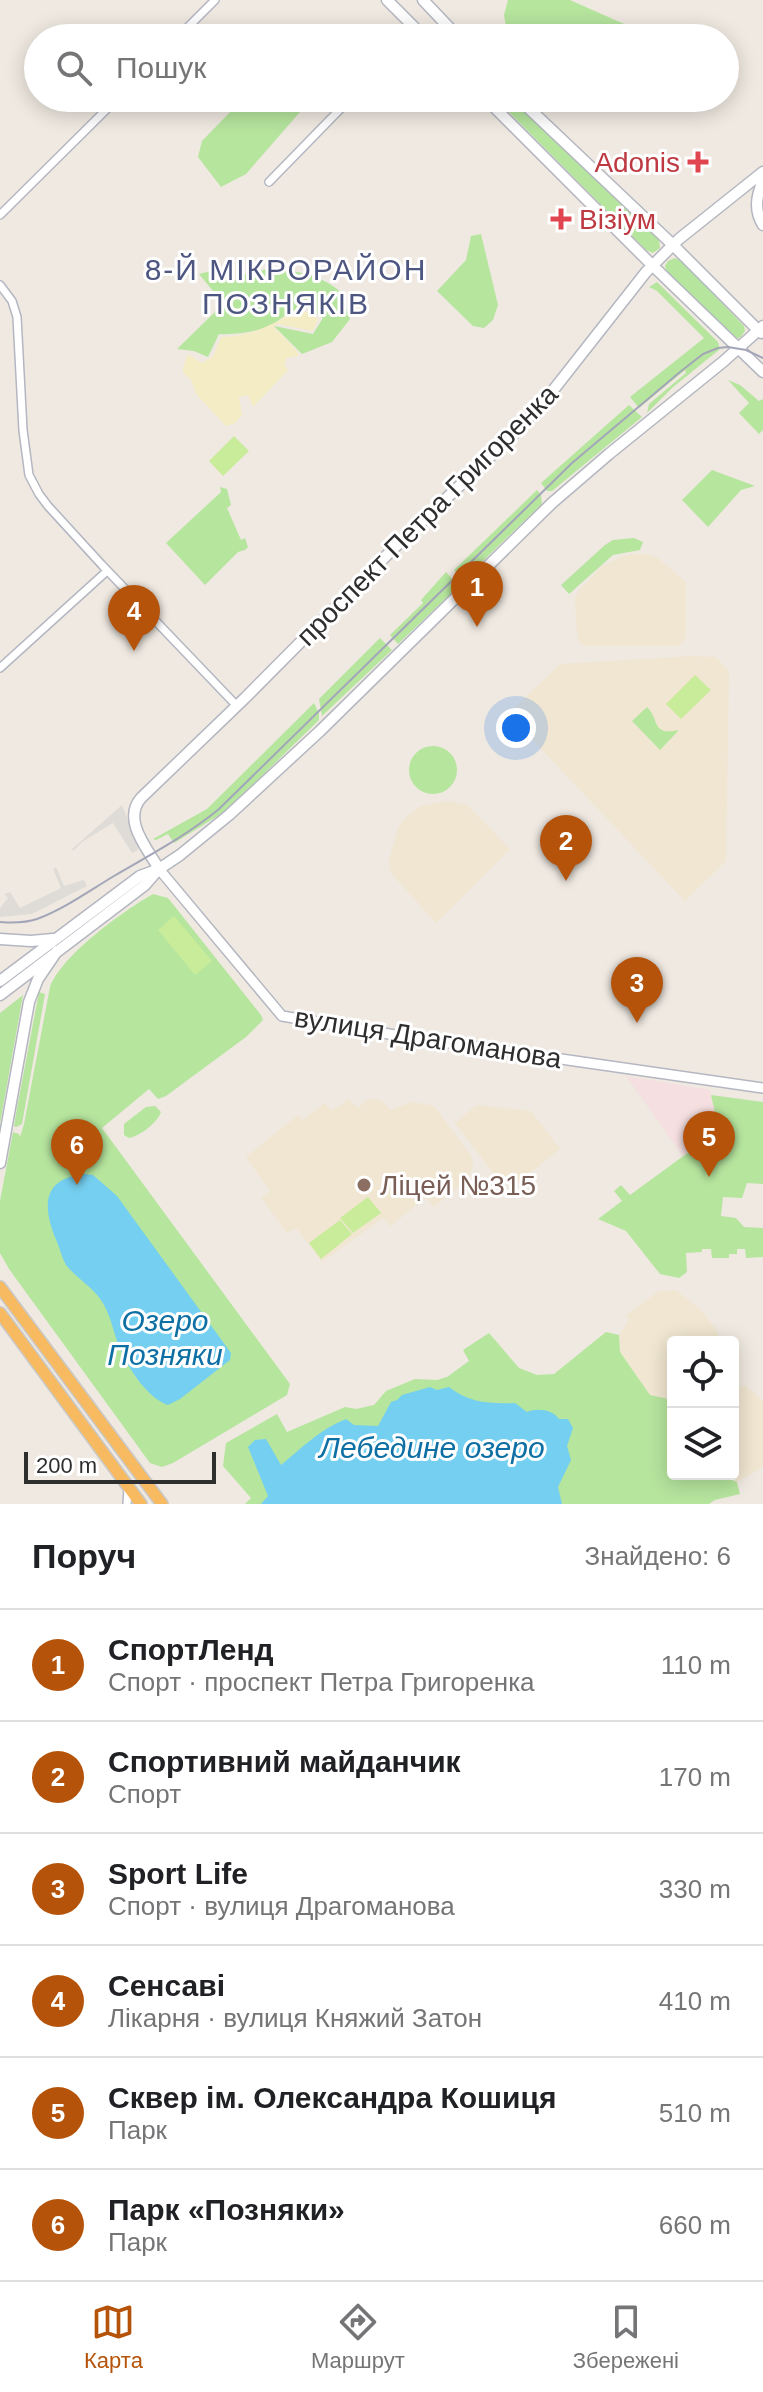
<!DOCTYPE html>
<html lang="uk">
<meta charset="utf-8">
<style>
body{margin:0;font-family:Helvetica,sans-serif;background:#f2f2f2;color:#202124}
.controls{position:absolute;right:24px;bottom:24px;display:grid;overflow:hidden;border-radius:8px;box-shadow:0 4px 20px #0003}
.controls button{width:72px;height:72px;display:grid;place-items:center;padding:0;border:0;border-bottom:2px solid #e0e0e0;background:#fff;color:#202124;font:40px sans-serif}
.scale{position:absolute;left:24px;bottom:20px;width:192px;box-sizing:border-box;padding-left:8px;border:4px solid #2e2e2e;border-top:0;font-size:22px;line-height:28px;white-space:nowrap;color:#2e2e2e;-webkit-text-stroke:6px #fff;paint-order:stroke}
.you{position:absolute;left:516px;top:728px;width:28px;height:28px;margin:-20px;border:6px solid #fff;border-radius:50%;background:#1a73e8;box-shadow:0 0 0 12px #1a73e833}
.badge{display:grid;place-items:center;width:52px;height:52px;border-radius:50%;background:#b45309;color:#fff;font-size:26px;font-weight:700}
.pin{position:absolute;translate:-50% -66px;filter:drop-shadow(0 2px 4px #0008)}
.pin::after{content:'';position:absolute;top:42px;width:28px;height:24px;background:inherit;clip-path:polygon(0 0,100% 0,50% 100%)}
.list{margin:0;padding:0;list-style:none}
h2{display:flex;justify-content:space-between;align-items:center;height:104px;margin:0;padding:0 32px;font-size:34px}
h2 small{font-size:26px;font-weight:400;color:#757577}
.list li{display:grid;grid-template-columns:52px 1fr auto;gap:24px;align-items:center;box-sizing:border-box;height:112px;padding:0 32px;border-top:2px solid #e0e0e0}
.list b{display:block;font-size:30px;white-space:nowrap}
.list p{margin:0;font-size:26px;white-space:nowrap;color:#757577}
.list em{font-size:26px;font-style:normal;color:#757577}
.icon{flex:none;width:44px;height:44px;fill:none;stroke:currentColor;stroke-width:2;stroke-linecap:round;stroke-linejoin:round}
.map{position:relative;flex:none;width:763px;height:1504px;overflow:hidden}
.search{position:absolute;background:#fff;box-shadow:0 4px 20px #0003;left:24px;right:24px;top:24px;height:88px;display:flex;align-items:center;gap:20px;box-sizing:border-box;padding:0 28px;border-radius:44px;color:#757577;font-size:30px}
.sheet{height:776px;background:#fff}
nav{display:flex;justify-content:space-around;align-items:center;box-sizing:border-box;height:112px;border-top:2px solid #e0e0e0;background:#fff;font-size:22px;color:#757577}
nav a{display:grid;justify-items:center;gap:4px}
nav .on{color:#b45309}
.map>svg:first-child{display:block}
.education{fill:#f0e6d1}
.medical{fill:#f5dfe0}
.green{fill:#b6e59e}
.sand{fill:#f3ecc5}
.pitch{fill:#c9ec9a}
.plaza{fill:#dfdcd8}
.water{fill:#75cff0}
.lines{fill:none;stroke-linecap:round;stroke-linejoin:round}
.minor-casing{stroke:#b4b7c1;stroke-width:10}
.tertiary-casing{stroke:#b4b7c1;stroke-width:12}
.secondary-casing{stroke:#b4b7c1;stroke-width:13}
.trunk-casing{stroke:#c9c9c9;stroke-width:14}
.minor{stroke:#fff;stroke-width:7}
.tertiary{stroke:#fff;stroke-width:9}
.secondary{stroke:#fff;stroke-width:10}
.trunk{stroke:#f8ba60;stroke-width:11}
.tram{stroke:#a3a6b8;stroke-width:2}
.health-dot{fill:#e0444e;stroke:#fff;stroke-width:3}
.education-dot{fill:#8d6e63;stroke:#fff;stroke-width:3}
.labels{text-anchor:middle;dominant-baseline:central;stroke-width:6;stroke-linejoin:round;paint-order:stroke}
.health-label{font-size:28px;fill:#be3a42;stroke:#fff;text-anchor:end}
.street-label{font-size:28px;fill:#2e2e2e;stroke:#fff}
.education-label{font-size:28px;fill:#785e54;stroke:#fff;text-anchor:start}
.neighbourhood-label{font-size:30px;letter-spacing:2px;fill:#4d5680;stroke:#fff}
.water-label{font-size:30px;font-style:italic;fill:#0d6fa3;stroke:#fff}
</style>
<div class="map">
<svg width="763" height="1504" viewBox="0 0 763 1504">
<rect width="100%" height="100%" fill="#efe9e1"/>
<path class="education" d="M633,554H645L658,558L686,582V637L683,642L678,646H583L578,640L576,623L575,598L579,590L601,567L622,556Z
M692,656L716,657L729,671L726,861L685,901L508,714L560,664Z
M448,801L467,805L510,849L436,923L391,873L389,861L398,828L407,816L421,806Z
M349,1099L358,1108L368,1099L381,1100L390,1110L413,1102L434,1106L472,1157L473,1164L469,1179L434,1207L426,1198L390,1226L383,1218L322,1262L296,1228L287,1233L261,1198L270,1191L246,1157L298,1115L303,1120L325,1103L332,1111Z
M477,1105L531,1111L560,1149L516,1184L501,1183L455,1123Z
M676,1290L702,1311L717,1331L721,1342H673V1400L650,1395L620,1352L619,1335L629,1320L626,1315L659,1291Z
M745,1385L763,1401V1467L737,1482L718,1474H733V1389Z"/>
<path class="medical" d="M626,1076L710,1090L720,1130L683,1156Z"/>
<path class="green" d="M508,0H570L624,24L619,38H539L531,32L506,27L504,15Z
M248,98H300L305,103L300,112L246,174L221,187L198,157L202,141L236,106Z
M495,98H511L659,240L660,248L653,253L646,250Z
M481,234L498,305L493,320L484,328L473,326L437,291L466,260L471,236Z
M675,258L682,261L744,326L745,331L740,338H733L667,273L665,266L668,261Z
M268,269C297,270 324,275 345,296V305L350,319L332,342L302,354L274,326L313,334L323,318L304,307C292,310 286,315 276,322C260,332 237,335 219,334L208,357L194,351L177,349L215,312L218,297L199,274L215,270L232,282L245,274Z
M657,282L718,342L720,349L672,388L647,413L649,404L686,373L685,370L639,408L630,397L704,338L657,291L649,287Z
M728,380L740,385L759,401L763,399V430L759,434L739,413L749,403Z
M629,405L642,417L552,491H547L541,483Z
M712,470L755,486L741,490L708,527L682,500Z
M220,487L227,489L231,505L227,508L241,540L245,538L248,547L245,550L238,552L205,585L166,543L221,492Z
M537,490L541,495L542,504L463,580L454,570Z
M634,538L643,542L640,550L613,555L569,594L561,585L605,545L613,540Z
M446,572L459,586L398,644L390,635L423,603L421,600Z
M380,638L392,650L322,716L319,699Z
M314,703L319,713V720L226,811L174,843L168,834L156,840L153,839L207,809Z
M647,707C660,720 651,736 679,730L660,750L632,721Z
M409 770a24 24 0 1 1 48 0a24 24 0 1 1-48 0Z
M153,894L168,898L261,1015L263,1020L246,1037L166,1096L158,1099L149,1089L102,1128L290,1384L287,1395L173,1463L162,1467L150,1463L9,1269L0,1253V1201L13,1132L19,1134L20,1137L24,1124L50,987C62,955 123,911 153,894Z
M39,992L45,994L22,1124L16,1127L14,1126L17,1108Z
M23,995L0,1124V1013Z
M711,1095L763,1102V1184L747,1183L742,1198L723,1197L721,1216L736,1218L744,1227L763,1228V1257L746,1258L745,1249H737V1254H729V1258H712L711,1249H702V1252L686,1253L687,1272L679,1278L660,1274L626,1231L598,1219L622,1201L614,1191L621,1185L630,1195L719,1130Z
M155,1106L161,1112C157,1123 140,1136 129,1138L124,1135V1124L146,1107Z
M606,1332L619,1335L620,1352L650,1395L673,1400V1474H718L737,1482L740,1494L715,1500L709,1504H245L251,1498L223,1466L226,1443L277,1414L287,1432L345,1407L356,1409L374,1405L386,1391L415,1379L437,1380L447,1377L469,1361L463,1350L489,1333L519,1368L537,1375L554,1374Z"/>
<path class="sand" d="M298,310L310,313L318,319L313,331L278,324L273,326L298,352V356L286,358L285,365L288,370L253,407L248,395L239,397L242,415L235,423L226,426L196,394L191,380L183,373V368L188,354L202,363L213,356L221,337C250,337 274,324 298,310Z"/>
<path class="pitch" d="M234,436L249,451L223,476L209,461Z
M695,675L711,690L681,719L666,704Z
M174,916L212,961L195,975L158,930Z
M368,1197L381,1213L353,1233L340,1218Z
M340,1220L352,1234L321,1259L309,1243Z"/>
<path class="plaza" d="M122,805L138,844V850L132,853L113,823L82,842L73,851L72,849Z
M56,867L64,886L84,880L87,886L32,914L0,917V908L8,898L4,894L10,892L20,908L61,888L53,869Z"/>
<path class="water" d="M84,1174L93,1175L117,1196L231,1353L230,1360L180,1399L168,1405C148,1398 130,1371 121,1351C114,1336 112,1319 104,1305C96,1289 77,1279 66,1265C62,1258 60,1249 57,1242C43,1209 40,1179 84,1174Z
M430,1387L437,1390L449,1387C469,1403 491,1404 515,1403L527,1412C537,1408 552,1409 559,1419H568L573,1428L567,1446L571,1460L558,1487L562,1504H261L268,1496L248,1447L255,1440L266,1439L281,1465C302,1448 320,1429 346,1419L354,1425L378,1426L391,1402L397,1400L402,1395Z"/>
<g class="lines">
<g class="minor-casing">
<path id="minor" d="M177,38L215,0
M269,182L351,98
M0,215L118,98
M0,285L12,301L17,317L23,430L29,475L39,494L48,506L102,565L237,706
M0,668L107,571
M127,1504L128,1488"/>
</g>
<g class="tertiary-casing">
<path id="tertiary" d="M159,869L282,1016L401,1036L763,1088"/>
</g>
<g class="secondary-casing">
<path id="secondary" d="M387,0L425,38
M423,0L459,38
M485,98L652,265L763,372
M518,98L673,245L761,333
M763,181C756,196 754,211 763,225
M159,869C147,848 122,820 141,798L245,698L392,550L514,434L551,393L646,272L679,239L763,172
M0,939L31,941L53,939
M0,981L140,876L159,869L180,855L229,815L320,731L552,503L609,454L724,361L763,326
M0,995L145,885L158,870
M0,1163L29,1002L38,979L57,951"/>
</g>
<g class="trunk-casing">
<path id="trunk" d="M0,1287L162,1504
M0,1313L141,1504"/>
</g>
<use href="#minor" class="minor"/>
<use href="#tertiary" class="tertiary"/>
<use href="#secondary" class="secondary"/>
<use href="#trunk" class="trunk"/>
<path class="tram" d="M0,922C12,923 25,923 37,919C64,909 89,891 114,876C150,855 186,836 219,809L572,463L680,372L703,354L718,348L728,347L746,350L763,358"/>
</g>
<g class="health-dot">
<path d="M694 150h8v8h8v8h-8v8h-8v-8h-8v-8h8z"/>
<path d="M557 207h8v8h8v8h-8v8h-8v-8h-8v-8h8z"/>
</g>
<circle class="education-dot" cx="364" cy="1185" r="8"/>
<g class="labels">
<g class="health-label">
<text x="680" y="162">Adonis</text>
<text x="579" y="219" text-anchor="start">Візіум</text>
</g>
<g class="street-label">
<text transform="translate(427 515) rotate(-45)">проспект Петра Григоренка</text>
<text transform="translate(428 1038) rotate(9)">вулиця Драгоманова</text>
</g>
<g class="education-label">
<text x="380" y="1185">Ліцей №315</text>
</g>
<g class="neighbourhood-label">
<text x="286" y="269">8-Й МІКРОРАЙОН<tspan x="286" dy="34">ПОЗНЯКІВ</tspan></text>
</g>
<g class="water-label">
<text x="165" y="1320">Озеро<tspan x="165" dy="34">Позняки</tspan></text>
<text x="432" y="1447">Лебедине озеро</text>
</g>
</g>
</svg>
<div class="controls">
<button><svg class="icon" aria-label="locate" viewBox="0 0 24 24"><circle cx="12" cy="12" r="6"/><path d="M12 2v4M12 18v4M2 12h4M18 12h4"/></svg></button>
<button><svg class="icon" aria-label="layers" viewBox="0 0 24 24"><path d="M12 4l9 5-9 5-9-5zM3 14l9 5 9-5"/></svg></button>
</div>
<div class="scale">200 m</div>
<div class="you"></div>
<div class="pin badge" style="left:477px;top:627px">1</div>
<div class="pin badge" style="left:566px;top:881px">2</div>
<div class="pin badge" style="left:637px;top:1023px">3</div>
<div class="pin badge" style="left:134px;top:651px">4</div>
<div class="pin badge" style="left:709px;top:1177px">5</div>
<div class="pin badge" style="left:77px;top:1185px">6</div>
<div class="search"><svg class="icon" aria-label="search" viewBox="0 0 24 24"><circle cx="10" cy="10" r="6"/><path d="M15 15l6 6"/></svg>Пошук</div>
</div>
<section class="sheet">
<h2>Поруч<small>Знайдено: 6</small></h2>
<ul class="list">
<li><span class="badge">1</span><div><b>СпортЛенд</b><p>Спорт · проспект Петра Григоренка</p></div><em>110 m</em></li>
<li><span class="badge">2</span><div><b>Спортивний майданчик</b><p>Спорт</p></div><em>170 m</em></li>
<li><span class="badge">3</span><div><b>Sport Life</b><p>Спорт · вулиця Драгоманова</p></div><em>330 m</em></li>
<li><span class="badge">4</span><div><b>Сенсаві</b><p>Лікарня · вулиця Княжий Затон</p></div><em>410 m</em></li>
<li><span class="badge">5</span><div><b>Сквер ім. Олександра Кошиця</b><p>Парк</p></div><em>510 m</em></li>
<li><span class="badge">6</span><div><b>Парк «Позняки»</b><p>Парк</p></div><em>660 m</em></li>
</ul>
</section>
<nav>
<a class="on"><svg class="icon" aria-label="map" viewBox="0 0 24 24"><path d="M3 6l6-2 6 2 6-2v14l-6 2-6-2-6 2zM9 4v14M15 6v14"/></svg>Карта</a>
<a><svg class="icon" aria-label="directions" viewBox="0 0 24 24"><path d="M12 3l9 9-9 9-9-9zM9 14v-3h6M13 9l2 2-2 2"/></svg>Маршрут</a>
<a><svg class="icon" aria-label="saved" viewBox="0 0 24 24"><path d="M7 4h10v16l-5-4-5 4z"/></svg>Збережені</a>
</nav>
